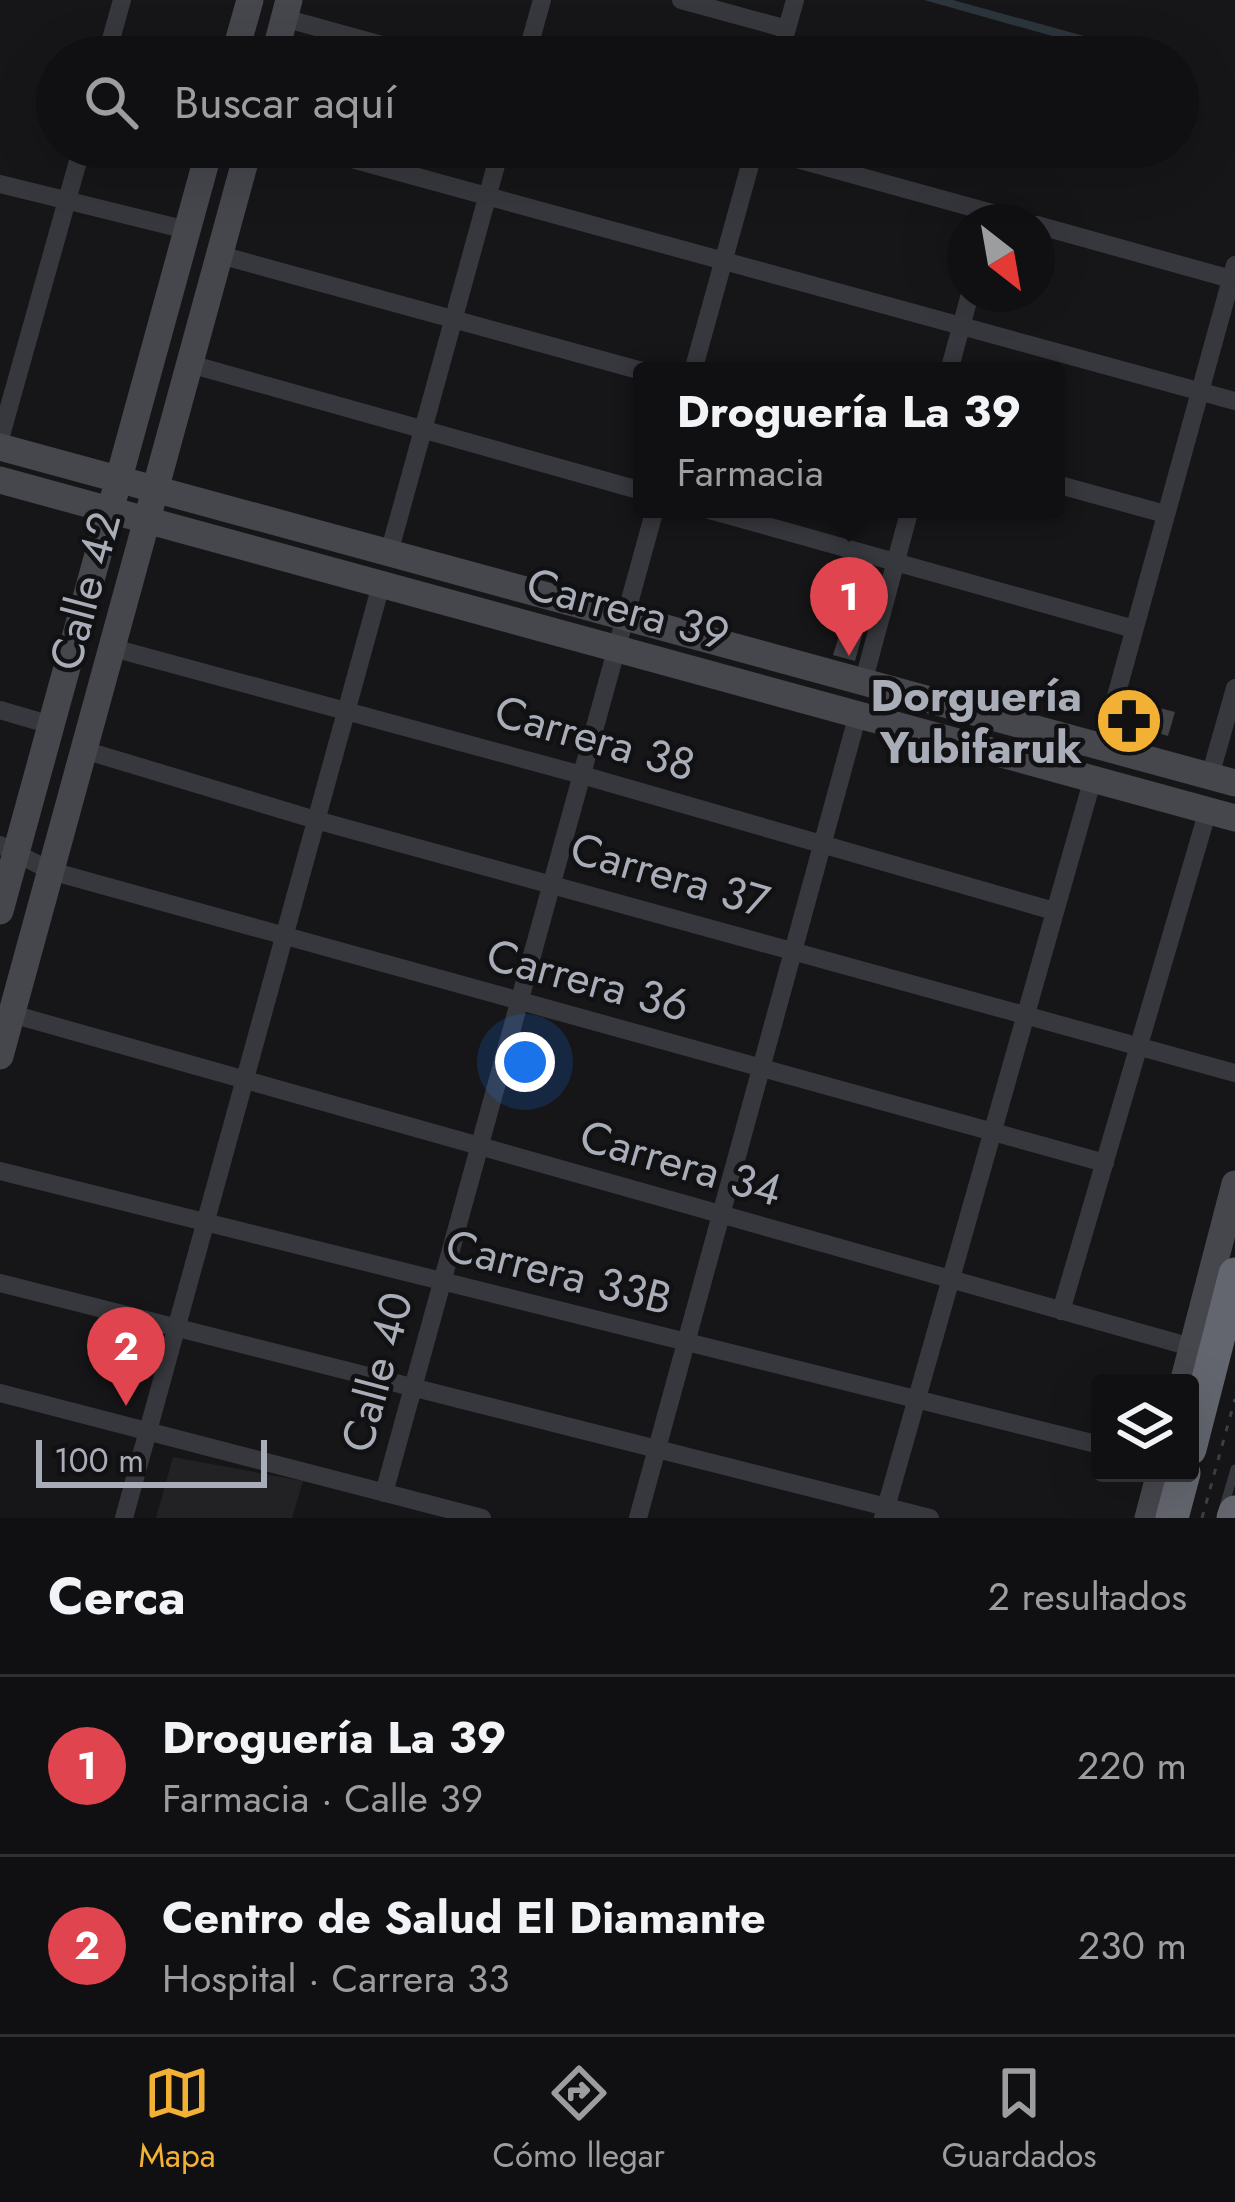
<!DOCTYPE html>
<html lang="es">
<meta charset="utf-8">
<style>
body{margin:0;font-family:Jost,sans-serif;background:#19191b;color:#f1f3f6}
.controls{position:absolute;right:36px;bottom:36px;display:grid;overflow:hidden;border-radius:12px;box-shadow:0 12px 48px #0002}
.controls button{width:108px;height:108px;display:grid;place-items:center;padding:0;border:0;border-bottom:3px solid #303032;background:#101012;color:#f1f3f6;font:60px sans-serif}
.compass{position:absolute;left:947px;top:204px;width:108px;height:108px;border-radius:50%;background:#101012;box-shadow:0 12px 48px #0002;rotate:149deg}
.scale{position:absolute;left:36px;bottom:30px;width:231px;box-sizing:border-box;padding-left:12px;border:6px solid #a8adb8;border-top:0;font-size:33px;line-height:42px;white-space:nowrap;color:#a8adb8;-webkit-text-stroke:9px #111113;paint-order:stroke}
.you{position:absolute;left:525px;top:1062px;width:42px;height:42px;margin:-30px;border:9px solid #fff;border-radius:50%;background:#1a73e8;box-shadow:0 0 0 18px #1a73e833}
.badge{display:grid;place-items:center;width:78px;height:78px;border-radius:50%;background:#f2b134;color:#fff;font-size:39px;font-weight:700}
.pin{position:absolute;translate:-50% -99px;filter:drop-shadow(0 3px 6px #0008)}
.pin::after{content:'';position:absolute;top:63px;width:42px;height:36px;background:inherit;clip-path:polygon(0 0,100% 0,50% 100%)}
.popup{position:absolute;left:633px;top:362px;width:432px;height:156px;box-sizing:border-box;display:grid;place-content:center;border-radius:12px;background:#101012;filter:drop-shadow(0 3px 9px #0005);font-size:39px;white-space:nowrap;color:#9c9d9f}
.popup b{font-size:45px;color:#f1f3f6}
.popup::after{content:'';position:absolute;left:50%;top:100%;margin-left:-24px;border:24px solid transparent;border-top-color:#101012}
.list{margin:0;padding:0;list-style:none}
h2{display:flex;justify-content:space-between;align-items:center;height:156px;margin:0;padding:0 48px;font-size:51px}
h2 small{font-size:39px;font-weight:400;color:#9c9d9f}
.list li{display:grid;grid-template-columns:78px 1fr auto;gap:36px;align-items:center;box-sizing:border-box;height:180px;padding:0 48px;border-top:3px solid #303032}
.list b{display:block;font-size:45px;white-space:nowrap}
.list p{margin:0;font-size:39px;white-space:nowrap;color:#9c9d9f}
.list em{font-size:39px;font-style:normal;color:#9c9d9f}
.icon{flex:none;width:66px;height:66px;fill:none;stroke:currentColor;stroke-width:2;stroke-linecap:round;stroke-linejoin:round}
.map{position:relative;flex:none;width:1235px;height:1518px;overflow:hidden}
.search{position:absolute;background:#101012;box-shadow:0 12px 48px #0002;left:36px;right:36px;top:36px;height:132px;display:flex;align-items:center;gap:30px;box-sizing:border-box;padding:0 42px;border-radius:66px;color:#9c9d9f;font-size:45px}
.sheet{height:516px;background:#101012}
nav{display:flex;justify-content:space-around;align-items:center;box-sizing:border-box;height:168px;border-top:3px solid #303032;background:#101012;font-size:33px;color:#9c9d9f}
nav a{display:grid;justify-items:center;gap:6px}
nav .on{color:#f2b134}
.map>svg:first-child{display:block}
.built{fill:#222225}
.water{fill:#2c353c}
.building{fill:#404145}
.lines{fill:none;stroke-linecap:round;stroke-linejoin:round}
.path{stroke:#3d3f44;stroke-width:3;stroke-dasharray:6 9;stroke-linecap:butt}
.lane{stroke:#37383d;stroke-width:9}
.street{stroke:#37383d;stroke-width:18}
.secondary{stroke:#45474d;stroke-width:27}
.highway{stroke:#63666e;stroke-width:33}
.labels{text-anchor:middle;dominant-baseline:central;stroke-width:9;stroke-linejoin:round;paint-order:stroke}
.street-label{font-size:45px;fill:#a8adb8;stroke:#111113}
.poi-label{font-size:45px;font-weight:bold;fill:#a8adb8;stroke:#111113;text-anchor:end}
</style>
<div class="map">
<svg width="1235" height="1518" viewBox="0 0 1235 1518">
<rect width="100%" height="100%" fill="#161618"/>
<path class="built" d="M173,1457L303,1481L292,1518H156Z"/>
<path class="water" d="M924,0H953L1160,57H1127Z"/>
<path class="building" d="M848,608L868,614L855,661L833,655Z
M1129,700L1175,712L1168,736L1123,723Z"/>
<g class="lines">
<path class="path" d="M1202,1518L1235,1399"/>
<path class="lane" d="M1224,1507L1235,1469"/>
<path class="street" d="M681,0L787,29
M284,18L425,57
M106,57L122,0
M526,57L542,0
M779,57L795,0
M308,147L1235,401
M753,147L1025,222
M0,184L187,230
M1037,225L1231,279
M220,255L642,371
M190,364L642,491
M693,371L755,147
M949,371L970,294
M0,439L82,147
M1056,484L1165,514
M706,509L1134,629
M389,553L501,147
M113,648L582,775L1054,911
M863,683L910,509
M0,710L51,725
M1102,747L1235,265
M84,750L316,820L1235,1073
M1210,776L1235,688
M0,845L51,871L1105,1163
M12,1014L1191,1347
M0,1171L1100,1445
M0,1283L930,1518
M1061,1311L1208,810
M0,1393L482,1518
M384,1493L655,509
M124,1518L381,585
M638,1518L858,714
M883,1518L1093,778"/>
<path class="secondary" d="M234,57L250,0
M274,57L289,0
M0,447L1235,783
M0,480L1235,818
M0,911L210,147
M0,1056L249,147
M1183,1383L1235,1184
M1148,1518L1160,1473"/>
<path class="highway" d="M1190,1449L1235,1274
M1172,1518L1184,1473
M1233,1518L1235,1512"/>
</g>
<defs>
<g id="pharmacy-disc" transform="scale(3.45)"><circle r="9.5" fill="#f2b134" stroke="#111113"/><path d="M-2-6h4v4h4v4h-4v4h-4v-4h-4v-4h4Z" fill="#111"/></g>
</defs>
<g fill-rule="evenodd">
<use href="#pharmacy-disc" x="1129" y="721"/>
</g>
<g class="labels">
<g class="street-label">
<text transform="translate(85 591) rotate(-75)">Calle 42</text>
<text transform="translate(628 609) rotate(15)">Carrera 39</text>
<text transform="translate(595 738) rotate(16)">Carrera 38</text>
<text transform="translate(670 875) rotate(16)">Carrera 37</text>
<text transform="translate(588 980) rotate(15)">Carrera 36</text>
<text transform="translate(681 1163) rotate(16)">Carrera 34</text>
<text transform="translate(559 1272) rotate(14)">Carrera 33B</text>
<text transform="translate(377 1372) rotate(-75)">Calle 40</text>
</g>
<g class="poi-label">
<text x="1082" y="695">Dorguería<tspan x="1082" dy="52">Yubifaruk</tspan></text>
</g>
</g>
</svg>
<div class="controls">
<button><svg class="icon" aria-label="layers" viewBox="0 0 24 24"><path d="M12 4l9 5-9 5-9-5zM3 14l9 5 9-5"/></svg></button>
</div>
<svg class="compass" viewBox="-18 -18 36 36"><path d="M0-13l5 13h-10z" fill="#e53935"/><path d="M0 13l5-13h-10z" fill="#9c9d9f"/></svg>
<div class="scale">100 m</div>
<div class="you"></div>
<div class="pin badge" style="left:849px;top:656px;background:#e0444e">1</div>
<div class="popup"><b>Droguería La 39</b>Farmacia</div>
<div class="pin badge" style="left:126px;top:1406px;background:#e0444e">2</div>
<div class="search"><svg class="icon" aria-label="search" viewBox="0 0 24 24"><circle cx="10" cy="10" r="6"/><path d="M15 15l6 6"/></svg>Buscar aquí</div>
</div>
<section class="sheet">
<h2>Cerca<small>2 resultados</small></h2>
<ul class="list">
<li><span class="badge" style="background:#e0444e">1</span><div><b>Droguería La 39</b><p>Farmacia · Calle 39</p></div><em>220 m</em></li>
<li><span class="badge" style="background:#e0444e">2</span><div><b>Centro de Salud El Diamante</b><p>Hospital · Carrera 33</p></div><em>230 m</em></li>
</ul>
</section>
<nav>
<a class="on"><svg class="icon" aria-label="map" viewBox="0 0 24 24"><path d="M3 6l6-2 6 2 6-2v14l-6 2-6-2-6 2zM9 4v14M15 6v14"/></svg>Mapa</a>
<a><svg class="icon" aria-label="directions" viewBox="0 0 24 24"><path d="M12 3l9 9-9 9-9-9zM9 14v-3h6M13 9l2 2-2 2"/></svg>Cómo llegar</a>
<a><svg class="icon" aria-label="saved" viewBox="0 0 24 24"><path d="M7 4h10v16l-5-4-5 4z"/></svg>Guardados</a>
</nav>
